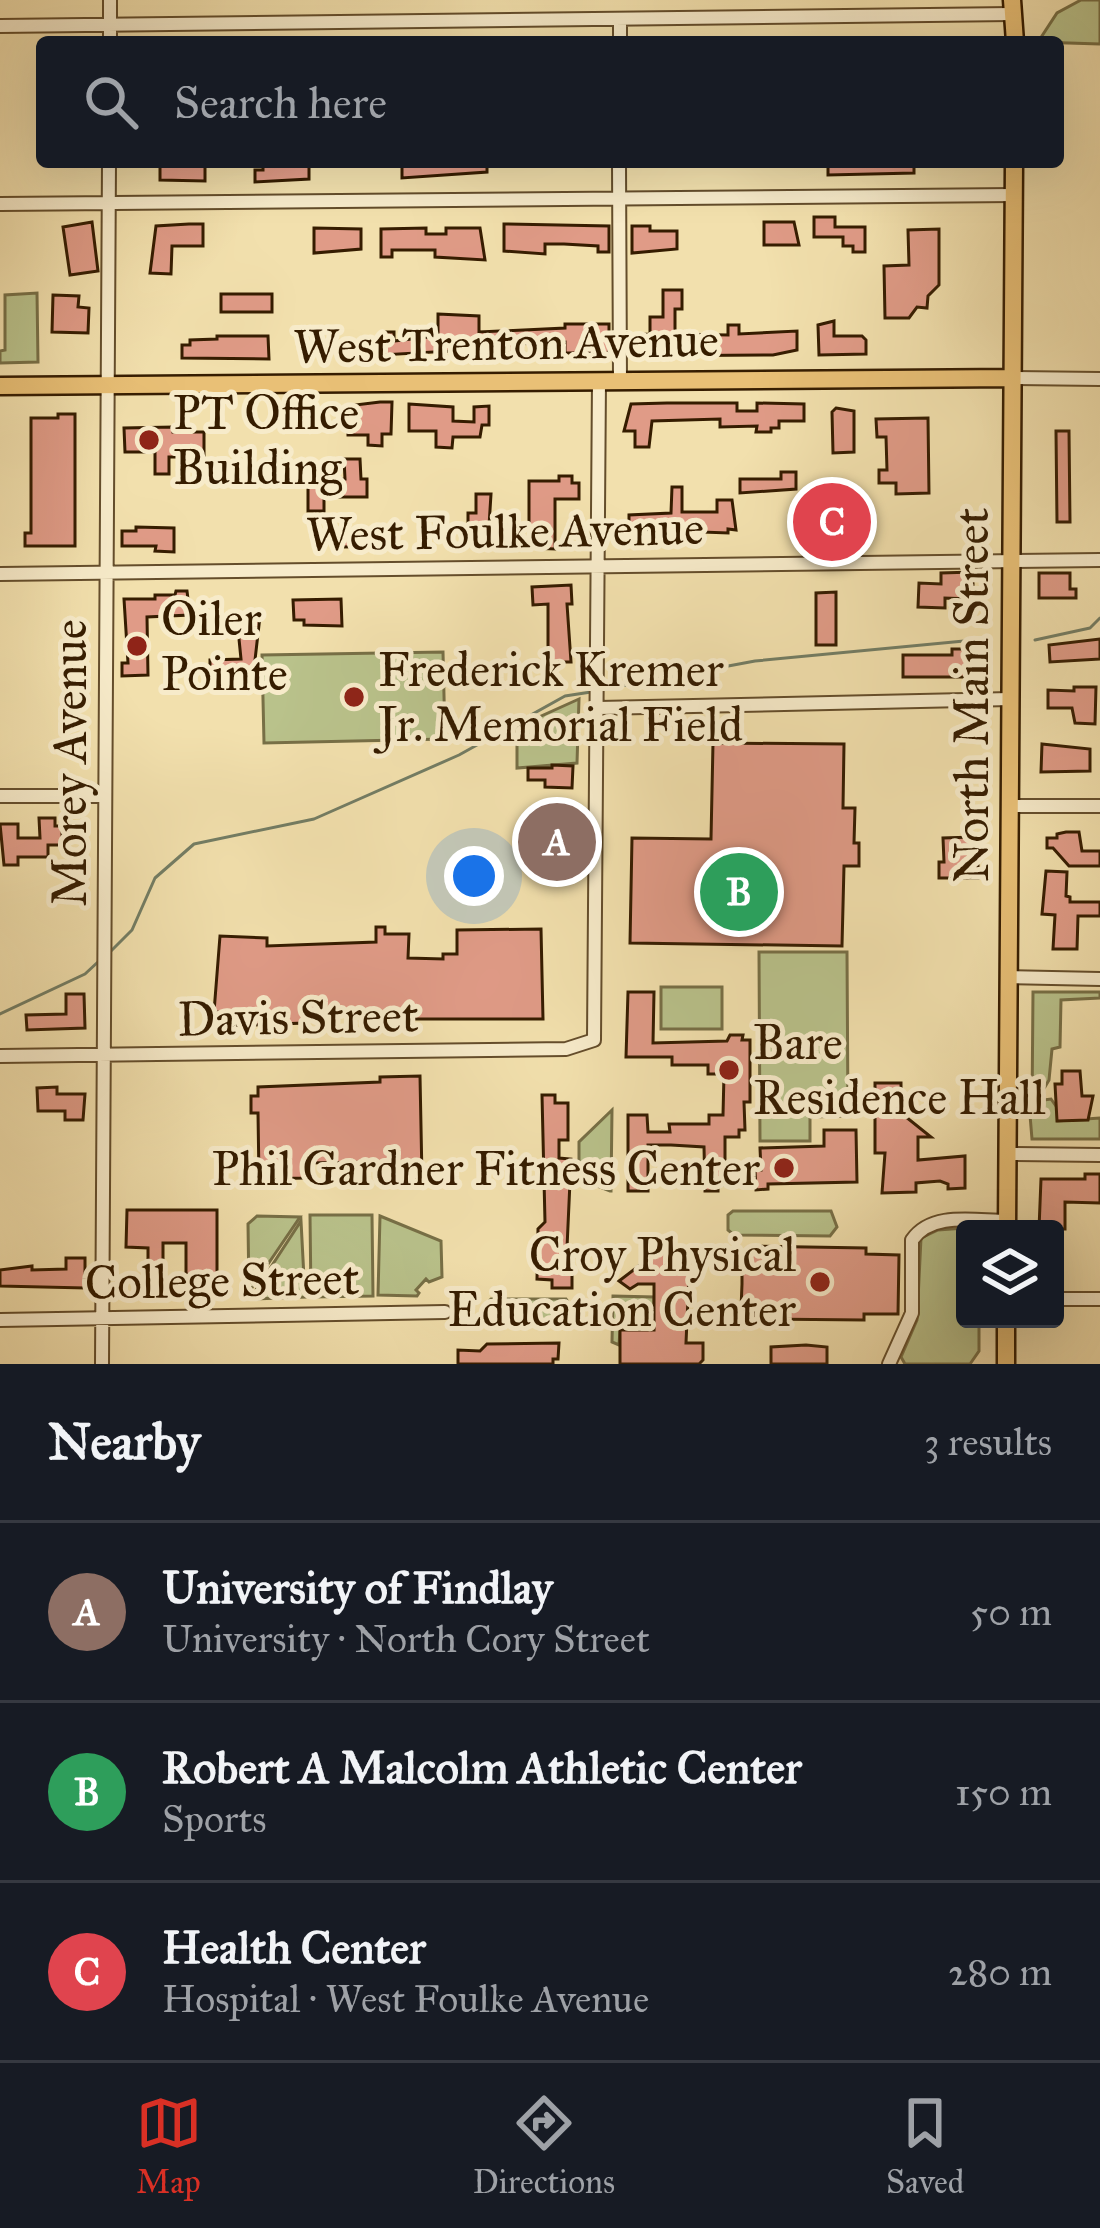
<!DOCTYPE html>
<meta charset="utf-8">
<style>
body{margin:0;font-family:"IM FELL Great Primer",serif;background:#20242c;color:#f1f3f6}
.controls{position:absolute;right:36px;bottom:36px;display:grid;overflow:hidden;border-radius:12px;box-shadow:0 12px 48px #0002}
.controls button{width:108px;height:108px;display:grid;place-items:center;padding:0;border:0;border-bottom:3px solid #363941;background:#171b24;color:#f1f3f6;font:60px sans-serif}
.you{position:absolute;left:474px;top:876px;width:42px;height:42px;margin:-30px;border:9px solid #fff;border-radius:50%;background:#1a73e8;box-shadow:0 0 0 18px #1a73e833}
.badge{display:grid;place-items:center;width:78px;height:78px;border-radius:50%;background:#d93025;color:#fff;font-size:39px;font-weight:700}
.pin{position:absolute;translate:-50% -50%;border:6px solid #fff;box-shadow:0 3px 12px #0006}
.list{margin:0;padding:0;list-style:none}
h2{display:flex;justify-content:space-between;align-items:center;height:156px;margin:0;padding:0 48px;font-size:51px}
h2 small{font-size:39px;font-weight:400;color:#9ea1a6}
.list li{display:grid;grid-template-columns:78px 1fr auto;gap:36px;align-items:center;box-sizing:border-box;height:180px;padding:0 48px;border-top:3px solid #363941}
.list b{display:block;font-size:45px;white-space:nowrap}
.list p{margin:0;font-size:39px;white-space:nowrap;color:#9ea1a6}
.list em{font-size:39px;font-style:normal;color:#9ea1a6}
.icon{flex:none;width:66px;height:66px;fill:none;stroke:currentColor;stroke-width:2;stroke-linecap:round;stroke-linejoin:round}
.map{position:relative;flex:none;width:1100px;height:1364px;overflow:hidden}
.search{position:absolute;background:#171b24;box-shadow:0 12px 48px #0002;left:36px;right:36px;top:36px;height:132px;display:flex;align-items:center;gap:30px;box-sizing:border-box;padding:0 42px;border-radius:12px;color:#9ea1a6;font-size:45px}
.sheet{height:696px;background:#171b24}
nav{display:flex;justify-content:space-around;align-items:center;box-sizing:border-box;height:168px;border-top:3px solid #363941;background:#171b24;font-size:33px;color:#9ea1a6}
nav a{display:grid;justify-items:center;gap:6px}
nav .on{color:#d93025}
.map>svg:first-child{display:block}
.green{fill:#b9c28b;stroke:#776f46;stroke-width:3}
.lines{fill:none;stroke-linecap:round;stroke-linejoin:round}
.stream{stroke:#737d64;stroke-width:3}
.building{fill:#e09b87;stroke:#351c00;stroke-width:3}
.minor-casing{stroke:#644d2b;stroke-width:16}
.major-casing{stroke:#351c00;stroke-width:21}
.minor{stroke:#f7ebca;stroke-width:12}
.major{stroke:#e9c076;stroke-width:16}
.poi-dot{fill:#8f2418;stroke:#f7ebca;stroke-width:4.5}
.labels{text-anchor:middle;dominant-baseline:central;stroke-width:10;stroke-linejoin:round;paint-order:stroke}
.street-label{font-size:48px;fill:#351c00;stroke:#f7ebca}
.poi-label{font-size:48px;fill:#351c00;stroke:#f7ebca;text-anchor:start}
</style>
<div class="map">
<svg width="1100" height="1364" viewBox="0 0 1100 1364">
<rect width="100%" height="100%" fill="#f2e0ad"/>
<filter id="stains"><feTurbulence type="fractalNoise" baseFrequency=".00167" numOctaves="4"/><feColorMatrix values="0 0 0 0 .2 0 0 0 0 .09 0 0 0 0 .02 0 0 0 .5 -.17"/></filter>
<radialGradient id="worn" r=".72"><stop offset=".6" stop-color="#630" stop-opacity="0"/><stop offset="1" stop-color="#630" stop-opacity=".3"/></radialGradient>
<path class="green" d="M1081,0H1100V44L1038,42L1057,13Z
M37,293L38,362L0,363V351L5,350V295Z
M443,652L445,739L264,743L262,655Z
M579,699L577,763L517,768V727Z
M759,952H847L848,1116L810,1117V1141H760Z
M661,987H722V1029H661Z
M1033,992H1100V998L1061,1000L1060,1047L1052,1049L1049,1080L1032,1109Z
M1051,1099L1058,1109V1121L1100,1118V1139H1032L1030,1115L1044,1100Z
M612,1110L611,1191H610L579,1179V1142Z
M733,1211H831L837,1227L830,1236L734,1235L728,1230V1215Z
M310,1215H372L373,1296L311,1297Z
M257,1216L300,1217L249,1292L248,1224Z
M380,1216L441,1241L442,1277L429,1282L426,1279L416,1290L419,1293L417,1296L378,1295Z
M301,1221L305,1297L253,1299L252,1296Z
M978,1227L965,1229V1319H979V1351L970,1364H905L901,1357L917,1320L921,1238L938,1230Z
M613,1296L654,1297V1330H620L619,1345L612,1342Z
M491,1299H566L573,1309L572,1319L566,1323L488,1324L484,1321V1306Z"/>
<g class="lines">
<path class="stream" d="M1035,640L1090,628L1100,618
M600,690L755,661L985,639
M111,951L132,930L155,878L194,844L314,819L459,755L565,696L591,692
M0,1014L85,974L99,961"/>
</g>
<path class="building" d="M160,162H205V181L160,180Z
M263,162H309V179L255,182V170H263Z
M402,162H487V172L402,178Z
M828,162H914V173L828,175Z
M814,217H835V227H865V252H853V246H843V237H814Z
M92,222L98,271L70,275L63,227Z
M764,222H794L799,245H764Z
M189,224H203V246H172L171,274L150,273L156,226Z
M504,224L609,226V252H598V246L564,244H545V254L504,251Z
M632,226H650V231H677V249L632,253Z
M314,228L361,229V249L314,253Z
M426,228V234H446V228H480L485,260L435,257V250H392V257H381V229Z
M939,229V285L928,296L927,308L917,307L909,318H885L884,266L909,265L908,230Z
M663,290H682V309H675V334L728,335V325H739V334L797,331V350L773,355L630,356L631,335L650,334V317H663Z
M221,294H272V312H221Z
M53,295L79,296L78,307L89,308L88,333L52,332Z
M438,314L479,316V332L565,328V324H609V353H565V342L515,344V354L510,357H467V350L382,355V332H394V341L438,336Z
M834,321V336H862L866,340V354L819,355L818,325Z
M217,336H268L269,359L182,358V345H190V340L217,339Z
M380,402H392L391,434H382V446L368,445V435H348L347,406Z
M667,403H737V411H757V403L804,404V421H779V428H771V432H756L757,426L720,427V419L652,421L649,447H635V431H624L631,404Z
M409,404L453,407V421L474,422V407L489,406V425H482L480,437H453L452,448L436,447V431H409Z
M836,408L854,411V452L833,453L832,412Z
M58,414H75V546H25V533H31V418H58Z
M928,418L929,493L896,494V483H879V470H887L886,437H877L876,419Z
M173,427V432H204V457H169V474H155V452H125L124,428Z
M1056,431H1069L1070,522H1057Z
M344,459H360L361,479H367V497H324V511H308V480L345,479Z
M781,472H796V489L740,493V479H781Z
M559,476H572V483H579V499H555V549L529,548V481H559Z
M672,487H682V512H717V500H732L736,530L728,529V533L675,531V536H666V531H629V515L671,513Z
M476,494H491L488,542H475V529H468V513H476Z
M136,527L174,528V552L155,551L156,546H122V531H136Z
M379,530H393V546L343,547V533Z
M973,572V599L945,598V608L918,607L919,583L941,584V573Z
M1039,573H1070V589H1076V598H1039Z
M571,585L572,604H567L571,662H548V604L533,605L532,587Z
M176,591H187L190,615L147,617L148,675L122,676V663H128L124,599H155V595H175Z
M836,592V645H816V593Z
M341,599L342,626L304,625V620H294L293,600Z
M244,616H260L255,660H259V672H210V660L241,659L237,619H244Z
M1100,639V659L1050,662L1049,645Z
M952,649H965L966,677H903V655H952Z
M1074,687H1096L1095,724L1075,723L1072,708H1048V690L1074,691Z
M713,743L844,744L843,808H855L854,843H859V866H844L842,946L630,943L632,838L711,839Z
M1042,744L1090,749V771L1041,772Z
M552,765L573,766L572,788L545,787V780H528V768H552Z
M39,818H55V826H62V845H48V857H18V865H4L0,824H18V838H40Z
M1066,832H1079L1082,851H1100V866H1069L1053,848H1047V838H1057V834Z
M973,837V862H978V878H939V862H944L943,838Z
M1046,871L1067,872L1066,896L1070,897V902H1100V916H1078L1077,949H1053L1055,915L1042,914Z
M376,927H385V934H409L408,958L443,959V954H457V930L541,929L543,1019H403V1015H386L303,1017L304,1023L233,1026V1022L222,1021L223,1012H214L220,936L267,938V946L376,942Z
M628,992H654L653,1043L727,1041L730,1035H743L742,1040H750V1102H744L745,1130H739V1137H725V1185H718V1191H705L704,1147L671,1145H648V1191H628V1115H647L648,1132H670L669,1124H709V1115H723L724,1074H708V1065H672V1057H626Z
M66,994H84L85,1028L27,1030L26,1015L66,1014Z
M1062,1071H1080L1082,1096H1093L1088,1120L1057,1121L1055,1084H1062Z
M420,1076L422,1178H378V1162L304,1163V1178L259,1179L258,1113H251V1096H258V1087L380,1082V1077Z
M875,1083H901V1113L931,1137H918V1160L965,1156V1188L948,1189V1184L940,1181L916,1183V1192L882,1193L885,1153H875Z
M57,1087V1094H85L83,1120H65V1111H38L37,1088Z
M542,1095H555V1103H568V1140H559V1158L571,1159L566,1270H572V1288H552V1280L537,1279L538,1229L545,1222Z
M824,1130H856L857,1182L768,1184V1189L756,1190L755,1170H761L760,1148L824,1146Z
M1085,1174H1100V1203L1065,1202V1229H1039L1041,1179H1085Z
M127,1210H217V1273L211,1279H191L186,1273V1243H163V1267H148V1248L126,1247Z
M755,1246L866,1248V1254L899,1255L898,1314H864V1320L754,1319V1309H741L742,1284V1253H755Z
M644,1252L690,1254L686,1343H703V1360L699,1364H620V1330H654V1284H638L630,1289L619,1281L644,1262Z
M66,1258H85V1288L0,1286V1270L32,1266V1270L66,1269Z
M559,1343L558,1359H553V1364H458V1350L480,1351L487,1344Z
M806,1345L827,1347V1364H771V1347Z"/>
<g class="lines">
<g class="minor-casing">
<path id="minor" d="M0,26L1012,14
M110,42V0
M620,42V20
M619,162L620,380
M0,204L1014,195
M1012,378L1100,379
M0,574L1100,560
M599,708L1010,699
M0,796H105
M1010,806H1100
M1008,977L1100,979
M0,1056L566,1049L594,1040L599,381
M1007,1154L1100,1155
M1055,1299H1100
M0,1320L445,1312
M102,1364L109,162
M889,1364L912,1313V1240C932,1211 975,1221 1007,1221"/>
</g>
<g class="major-casing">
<path id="major" d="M1012,0L1015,42
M0,386L1012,378
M1007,1229L1014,162
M1006,1364V1319"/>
</g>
<use href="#minor" class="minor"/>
<use href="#major" class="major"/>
</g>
<g class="poi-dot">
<circle cx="149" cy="440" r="12"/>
<circle cx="137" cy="646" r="12"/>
<circle cx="354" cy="697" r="12"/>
<circle cx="729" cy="1070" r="12"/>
<circle cx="784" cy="1168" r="12"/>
<circle cx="820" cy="1282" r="12"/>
</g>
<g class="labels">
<g class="street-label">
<text transform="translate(506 343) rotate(-1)">West Trenton Avenue</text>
<text transform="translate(505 531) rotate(-1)">West Foulke Avenue</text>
<text transform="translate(971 695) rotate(-90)">North Main Street</text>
<text transform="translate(69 763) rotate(-90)">Morey Avenue</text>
<text transform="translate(298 1017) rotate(-1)">Davis Street</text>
<text transform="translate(222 1280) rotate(-1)">College Street</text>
</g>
<g class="poi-label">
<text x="173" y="412">PT Office<tspan x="173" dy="55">Building</tspan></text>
<text x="161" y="618">Oiler<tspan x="161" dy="55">Pointe</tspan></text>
<text x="378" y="669">Frederick Kremer<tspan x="378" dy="55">Jr. Memorial Field</tspan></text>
<text x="753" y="1042">Bare<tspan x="753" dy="55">Residence Hall</tspan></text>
<text x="760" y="1168" text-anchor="end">Phil Gardner Fitness Center</text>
<text x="796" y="1254" text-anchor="end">Croy Physical<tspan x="796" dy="55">Education Center</tspan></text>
</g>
</g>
<rect width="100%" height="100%" filter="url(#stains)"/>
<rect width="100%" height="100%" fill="url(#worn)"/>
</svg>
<div class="controls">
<button><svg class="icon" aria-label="layers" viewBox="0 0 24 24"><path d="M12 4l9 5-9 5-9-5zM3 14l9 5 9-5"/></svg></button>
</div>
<div class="you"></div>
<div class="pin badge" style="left:557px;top:842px;background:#8d6e63">A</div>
<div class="pin badge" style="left:739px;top:892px;background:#2e9e5b">B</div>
<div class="pin badge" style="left:832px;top:522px;background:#e0444e">C</div>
<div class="search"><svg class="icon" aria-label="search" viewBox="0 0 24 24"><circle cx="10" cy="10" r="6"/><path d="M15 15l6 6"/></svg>Search here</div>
</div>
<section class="sheet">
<h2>Nearby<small>3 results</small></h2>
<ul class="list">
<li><span class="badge" style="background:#8d6e63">A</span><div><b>University of Findlay</b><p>University · North Cory Street</p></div><em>50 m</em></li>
<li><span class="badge" style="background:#2e9e5b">B</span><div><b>Robert A Malcolm Athletic Center</b><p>Sports</p></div><em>150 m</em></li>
<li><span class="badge" style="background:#e0444e">C</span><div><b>Health Center</b><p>Hospital · West Foulke Avenue</p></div><em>280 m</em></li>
</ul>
</section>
<nav>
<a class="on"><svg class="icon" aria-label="map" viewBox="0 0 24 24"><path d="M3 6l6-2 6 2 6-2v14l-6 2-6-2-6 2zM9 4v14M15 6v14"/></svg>Map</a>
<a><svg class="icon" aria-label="directions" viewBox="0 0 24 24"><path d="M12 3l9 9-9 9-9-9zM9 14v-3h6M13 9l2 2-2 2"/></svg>Directions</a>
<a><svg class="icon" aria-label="saved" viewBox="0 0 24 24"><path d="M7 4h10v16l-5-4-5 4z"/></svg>Saved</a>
</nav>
